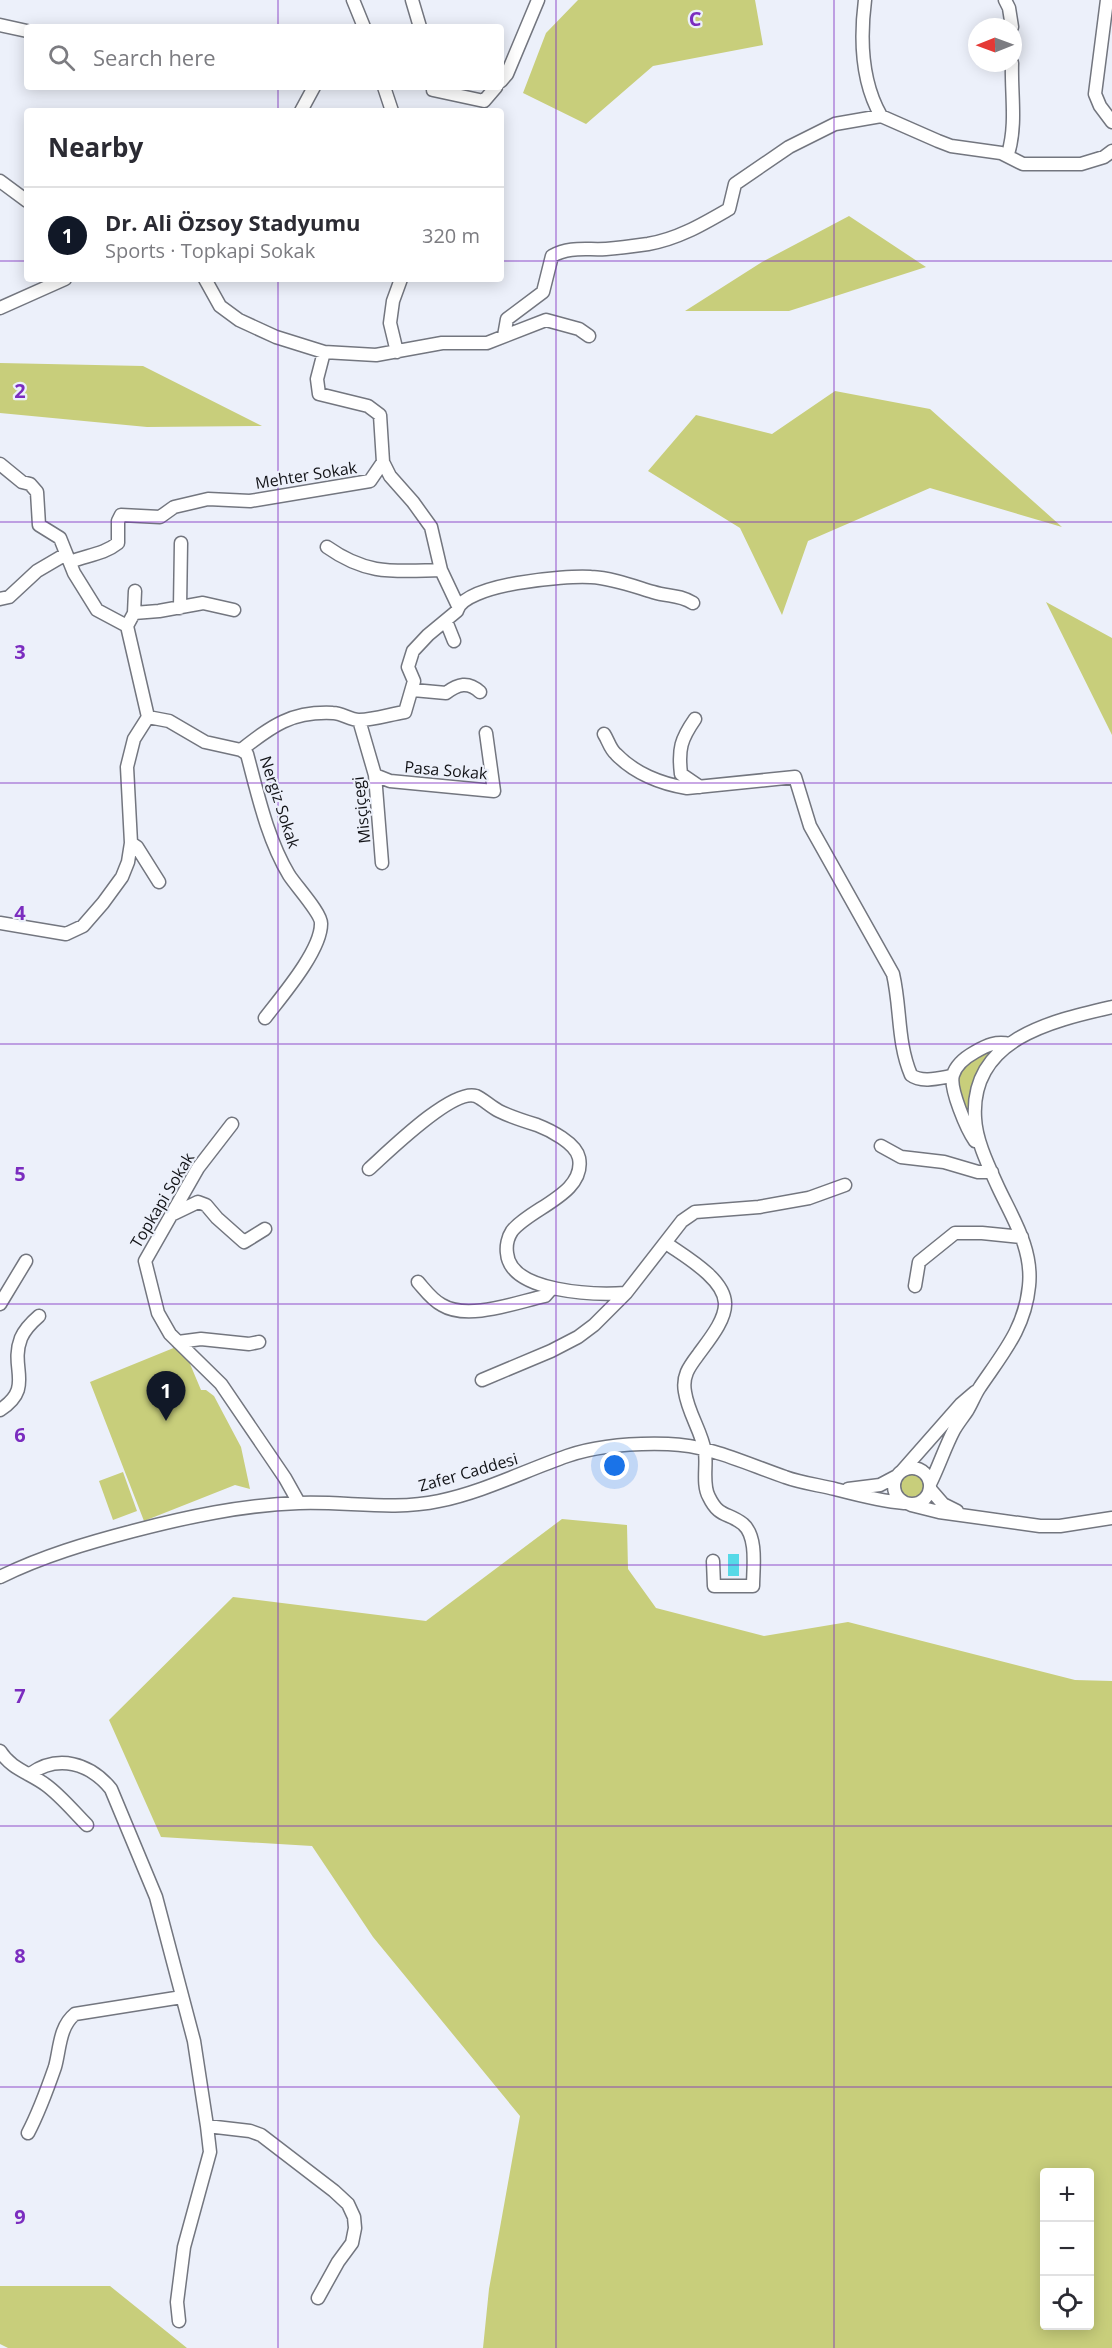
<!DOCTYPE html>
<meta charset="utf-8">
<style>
body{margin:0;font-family:"Open Sans",sans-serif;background:#f7f7f7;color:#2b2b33}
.controls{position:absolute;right:18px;bottom:18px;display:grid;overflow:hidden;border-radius:6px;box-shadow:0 3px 15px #0003}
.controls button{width:54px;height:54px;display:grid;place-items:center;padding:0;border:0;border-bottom:2px solid #e1e1e2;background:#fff;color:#2b2b33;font:30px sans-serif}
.compass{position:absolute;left:968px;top:18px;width:54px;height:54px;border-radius:50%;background:#fff;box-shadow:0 3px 15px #0003;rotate:269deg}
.you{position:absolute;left:615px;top:1466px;width:21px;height:21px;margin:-15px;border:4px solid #fff;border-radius:50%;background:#1a73e8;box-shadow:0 0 0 9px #1a73e833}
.badge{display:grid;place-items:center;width:39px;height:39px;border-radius:50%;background:#111827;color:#fff;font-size:20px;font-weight:700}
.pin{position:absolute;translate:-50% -50px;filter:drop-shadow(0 2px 3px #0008)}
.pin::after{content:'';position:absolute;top:32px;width:21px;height:18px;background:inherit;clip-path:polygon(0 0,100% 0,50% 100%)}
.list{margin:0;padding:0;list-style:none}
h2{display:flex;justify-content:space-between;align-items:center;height:78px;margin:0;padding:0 24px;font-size:26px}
h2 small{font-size:20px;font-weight:400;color:#7c7c81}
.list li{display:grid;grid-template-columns:39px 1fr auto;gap:18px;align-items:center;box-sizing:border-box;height:96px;padding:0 24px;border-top:2px solid #e1e1e2}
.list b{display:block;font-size:22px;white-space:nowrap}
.list p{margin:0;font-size:20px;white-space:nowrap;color:#7c7c81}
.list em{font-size:20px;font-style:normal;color:#7c7c81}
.icon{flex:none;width:33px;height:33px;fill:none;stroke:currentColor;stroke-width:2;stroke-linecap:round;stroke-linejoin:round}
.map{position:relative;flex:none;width:1112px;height:2348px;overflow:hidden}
.search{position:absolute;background:#fff;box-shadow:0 3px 15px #0003;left:24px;top:24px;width:480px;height:66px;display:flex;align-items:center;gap:15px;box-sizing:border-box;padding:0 21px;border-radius:6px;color:#7c7c81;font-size:22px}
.panel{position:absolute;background:#fff;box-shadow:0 3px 15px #0003;left:24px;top:108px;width:480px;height:174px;border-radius:6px}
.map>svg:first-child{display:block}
.green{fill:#c8ce7b;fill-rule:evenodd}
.water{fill:#56d9e7}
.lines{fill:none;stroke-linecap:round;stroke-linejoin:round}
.minor-casing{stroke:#73767f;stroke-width:15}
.minor{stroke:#fff;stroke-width:12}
.grid{fill:none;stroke:#7b2cbf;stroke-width:1.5;stroke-opacity:0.55}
.labels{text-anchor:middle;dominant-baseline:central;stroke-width:4.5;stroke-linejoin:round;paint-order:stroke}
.street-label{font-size:16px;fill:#121317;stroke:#ecf0fa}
.grid-label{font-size:20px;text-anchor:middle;font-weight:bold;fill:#7b2cbf;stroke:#ecf0fa;stroke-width:4.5;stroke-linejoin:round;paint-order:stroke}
</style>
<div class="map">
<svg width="1112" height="2348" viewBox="0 0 1112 2348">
<rect width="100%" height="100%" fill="#ecf0fa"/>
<path class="green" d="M578,0H755L763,45L653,66L586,124L523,93L546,33Z
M849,216L926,267L789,311H685L762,262Z
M0,363L143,366L262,426L147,427L0,413Z
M835,391L930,409L1062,527L930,488L808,541L782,615L740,528L648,471L696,415L772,434Z
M1046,602L1112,638V735Z
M997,1045C974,1067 967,1091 969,1122C963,1105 949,1081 962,1065Z
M176,1347L185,1352L201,1390H206L214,1396L241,1447L250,1489L235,1485L144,1521L90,1382Z
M123,1472L137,1511L113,1520L99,1481Z
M898 1487a14 14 0 1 1 28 0a14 14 0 1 1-28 0Z
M562,1519L627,1525L628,1569L656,1608L764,1636L848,1622L1075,1680L1112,1681V2348H483L489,2289L520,2116L373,1937L312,1846L161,1837L109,1720L233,1597L426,1621ZM1044,2172H1090V2326H1044Z
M0,2286H110L187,2348H8L0,2344Z"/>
<path class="water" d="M728,1554H739V1576H728Z"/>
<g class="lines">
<g class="minor-casing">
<path id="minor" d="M353,0L364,27
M412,0L420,27
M865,0C860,39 861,81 881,116
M1005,0L1009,8L1012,27
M1107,0L1095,94L1100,106L1112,122
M0,25L27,31
M501,81L507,74L538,0
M384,87L392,111
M433,87V90L484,101L496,87
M301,111L314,87
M1008,154C1017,124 1011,94 1012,63
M0,181L27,201
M205,279L220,306L239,320L276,337L324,352L376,355L442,343H487L546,320L579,329L589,336
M0,308L65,279
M504,336L507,319L543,292L552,256C570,246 586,250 606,249C620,248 634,246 648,244C678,239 703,224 729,209L735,184L789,147L835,124L881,116L938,141L951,146L1001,153L1023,164H1081L1104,157L1112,151
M324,352L317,379L319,394L368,406L380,415L383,462L390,476L413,502L431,527L441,570L458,606
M397,352L390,323L393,301L401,279
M0,464L22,482L30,484L37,492L39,525L60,538L74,573L97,610L127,626L148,717
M327,547C368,576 395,571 441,570
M70,562C86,555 103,555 118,543V521L121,515L160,517L174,507L208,499L250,501L370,481L383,462
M0,599L9,597L37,571L66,554
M180,608L181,543
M134,613L135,591
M446,621L454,641
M127,626L134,613L159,611L203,603L234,610
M413,690L446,693C458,684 468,681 480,692
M148,717L169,721L205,742L241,750C272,726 291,711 333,713C342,713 350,720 359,720C374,720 391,714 405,712L414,681L408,667L413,651L428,635L457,611C463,584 566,575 591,577C612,578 633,586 653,592C669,597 678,594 693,603
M695,719C681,739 678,749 681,774L700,787
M359,720L375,775L382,863
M604,734C608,740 610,749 616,754C634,773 661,784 687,788L795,777L810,826L893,974C901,1008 897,1042 911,1075C921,1083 940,1078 952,1076
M241,750L247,754C258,795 267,838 289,875C296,886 322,914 321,924C321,951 281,997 265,1018
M375,775L390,781L494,791L486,733
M131,843L137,847L159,882
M0,923L66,934L83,926L103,903L122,877L128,862L131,843L127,767L134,739L148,717
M232,1124L198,1168L145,1261L158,1313L170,1334L221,1384L285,1478L299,1503
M975,1141C967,1130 949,1088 953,1075C956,1065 966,1057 975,1052C987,1045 996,1041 1010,1044
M881,1146L901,1157L944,1162L978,1172H992
M369,1169C387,1153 452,1088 476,1096C483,1099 491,1107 499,1111C511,1117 524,1121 537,1125C550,1130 576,1143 579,1158C586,1194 530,1208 512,1231C508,1237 506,1246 507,1253C510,1293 596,1295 626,1293
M171,1215L198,1202L206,1205L217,1218L244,1242L265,1229
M666,1243C684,1256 724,1278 725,1303C726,1320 708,1341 698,1355C689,1367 682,1376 685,1392C688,1413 702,1432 705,1452C707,1466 702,1485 709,1497C719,1518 728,1512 743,1524C758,1537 753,1569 753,1586H714L713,1561
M418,1282C425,1290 432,1300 442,1305C468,1321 517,1302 545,1296L552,1288
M915,1286L919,1262L955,1233H982L1022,1237
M0,1304L26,1261
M178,1342L201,1339L249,1344L259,1342
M482,1380L551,1351L578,1337L594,1325L626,1293L682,1221L695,1212L759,1207L809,1198L845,1185
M0,1410C35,1387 9,1369 21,1338C25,1329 32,1322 39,1316
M894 1486a18 18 0 1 1 36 0a18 18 0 1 1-36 0Z
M902,1471L961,1404L975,1392
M930,1484C939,1466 945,1447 954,1430C958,1423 963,1417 967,1411C972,1403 975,1394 980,1387C1003,1353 1025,1328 1029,1286C1033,1249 1013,1219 998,1187C989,1167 976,1141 975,1118C970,1039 1051,1021 1112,1007
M848,1489L880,1485L897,1476
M930,1489L943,1504L957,1511
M911,1505L939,1512L1040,1526H1060L1112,1518
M0,1577C43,1556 87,1543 133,1531C187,1517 242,1505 299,1503C346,1501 392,1511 439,1501C483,1492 524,1471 567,1456C599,1445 634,1443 668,1444C709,1445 747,1464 785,1477C801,1483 819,1485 835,1489C858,1495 880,1501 904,1503
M0,1751C11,1769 30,1773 46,1785C61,1796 74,1812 87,1825
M30,1774C58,1754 90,1763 111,1789L156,1897L194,2041L207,2126L210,2152L184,2247L177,2302L179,2321
M207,2126L250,2131L261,2135L334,2191L348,2204L354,2217L355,2228L352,2243L338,2262L318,2298
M28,2133C39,2112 47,2090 55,2067C60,2049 59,2027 75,2014L182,1997"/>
</g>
<use href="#minor" class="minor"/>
</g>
<path class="grid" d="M278,0V27M556,0V2348M834,0V2348M278,87V111M0,261H27M501,261H1112M278,279V2348M0,522H1112M0,783H1112M0,1044H1112M0,1304H1112M0,1565H1112M0,1826H1112M0,2087H1112"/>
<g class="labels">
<g class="street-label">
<text transform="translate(306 475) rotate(-9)">Mehter Sokak</text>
<text transform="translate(446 770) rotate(5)">Pasa Sokak</text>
<text transform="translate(280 802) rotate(72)">Nergiz Sokak</text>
<text transform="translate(361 810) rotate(-96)">Misçiçegi</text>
<text transform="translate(162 1200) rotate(-59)">Topkapi Sokak</text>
<text transform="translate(468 1472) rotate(-16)">Zafer Caddesi</text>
</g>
</g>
<g class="grid-label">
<text x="695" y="26">C</text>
<text x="20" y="398">2</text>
<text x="20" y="659">3</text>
<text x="20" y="920">4</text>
<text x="20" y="1181">5</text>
<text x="20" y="1442">6</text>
<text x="20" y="1703">7</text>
<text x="20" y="1963">8</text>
<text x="20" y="2224">9</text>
</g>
</svg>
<div class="controls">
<button>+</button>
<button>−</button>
<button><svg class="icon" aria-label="locate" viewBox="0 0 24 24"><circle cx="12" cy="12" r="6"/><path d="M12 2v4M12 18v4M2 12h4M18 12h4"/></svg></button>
</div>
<svg class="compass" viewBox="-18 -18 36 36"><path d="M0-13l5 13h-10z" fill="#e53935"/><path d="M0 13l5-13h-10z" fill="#7c7c81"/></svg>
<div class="you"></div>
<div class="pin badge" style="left:166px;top:1421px">1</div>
<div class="search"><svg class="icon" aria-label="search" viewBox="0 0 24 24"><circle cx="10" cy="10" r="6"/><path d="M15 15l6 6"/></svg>Search here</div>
<section class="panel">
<h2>Nearby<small></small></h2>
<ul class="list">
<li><span class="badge">1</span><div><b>Dr. Ali Özsoy Stadyumu</b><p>Sports · Topkapi Sokak</p></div><em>320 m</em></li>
</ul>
</section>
</div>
